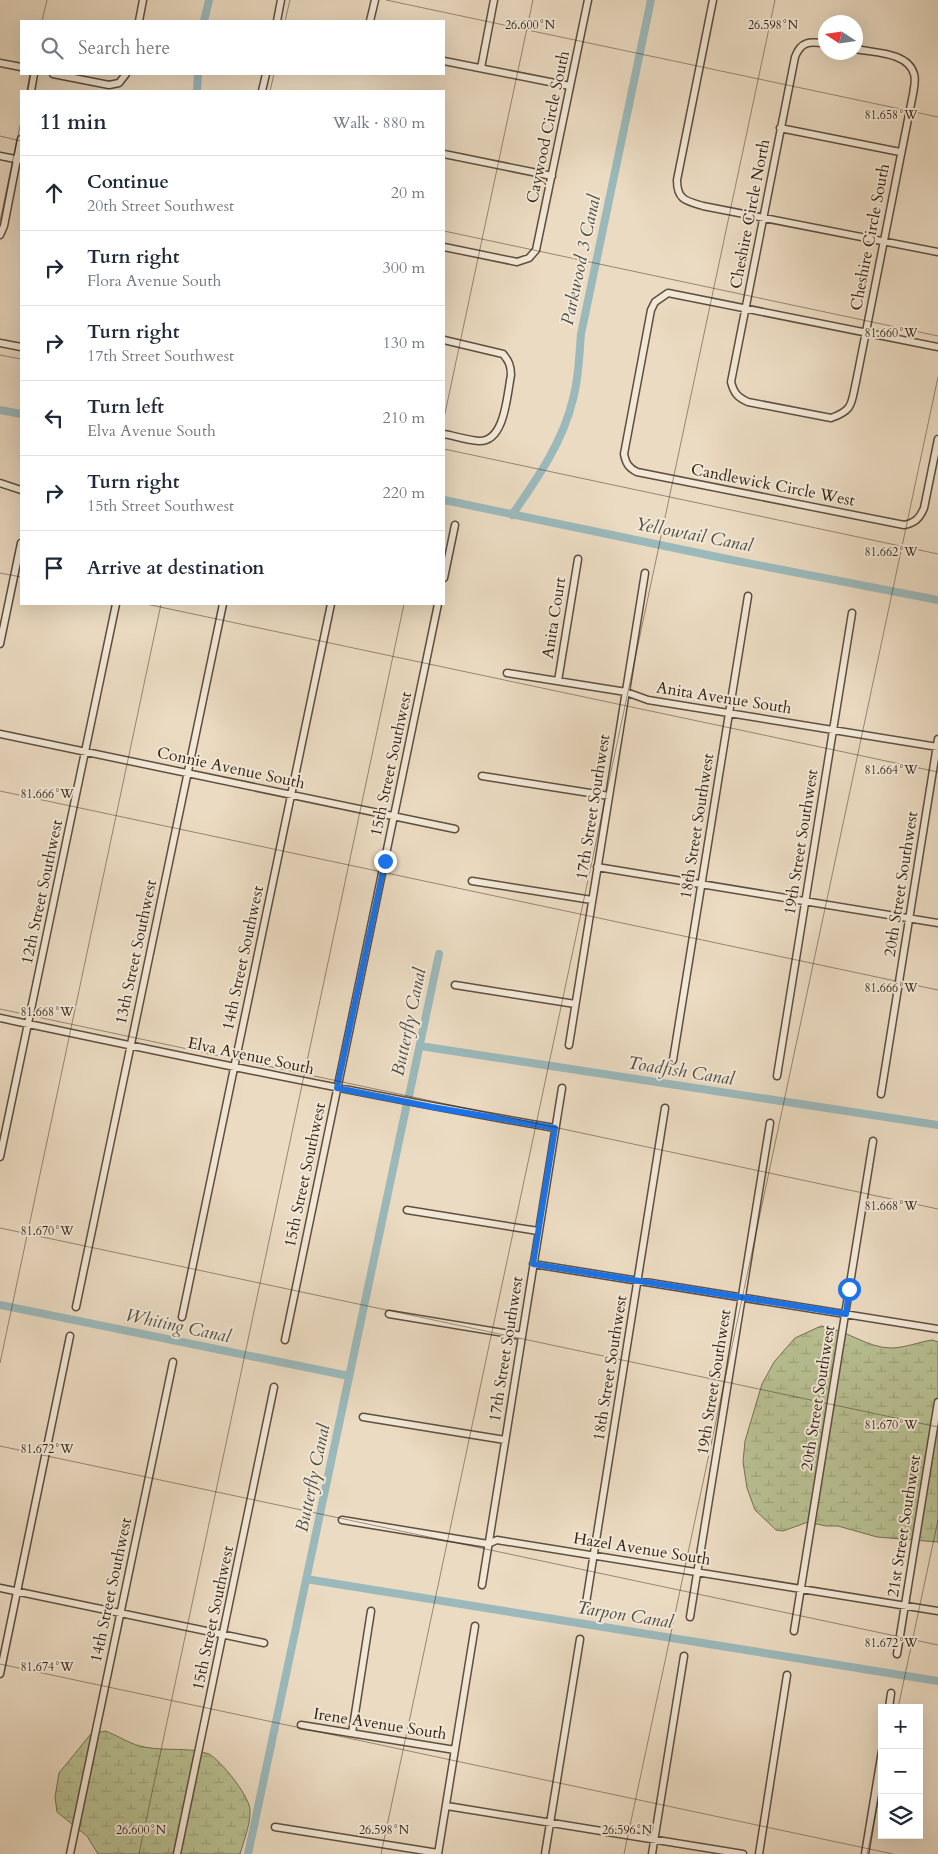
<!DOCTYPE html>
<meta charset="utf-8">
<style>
body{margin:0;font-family:Cardo,serif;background:#f2f2f3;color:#1f2937}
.controls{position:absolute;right:15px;bottom:15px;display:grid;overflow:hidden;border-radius:0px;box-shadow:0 5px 20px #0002}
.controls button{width:45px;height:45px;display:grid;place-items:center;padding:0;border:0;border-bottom:1px solid #e0e1e3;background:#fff;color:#1f2937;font:25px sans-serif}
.compass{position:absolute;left:818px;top:15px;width:45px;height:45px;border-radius:50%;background:#fff;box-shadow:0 5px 20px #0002;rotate:282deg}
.stop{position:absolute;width:15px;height:15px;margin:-11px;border:4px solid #1a73e8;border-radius:50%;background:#fff}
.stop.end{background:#1a73e8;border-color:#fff;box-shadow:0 1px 5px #0008}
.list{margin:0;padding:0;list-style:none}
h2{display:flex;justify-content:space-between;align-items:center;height:65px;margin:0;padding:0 20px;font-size:21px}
h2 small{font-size:16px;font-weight:400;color:#747a83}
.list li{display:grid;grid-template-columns:32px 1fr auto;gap:15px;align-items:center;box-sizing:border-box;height:75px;padding:0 20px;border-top:1px solid #e0e1e3}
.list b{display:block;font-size:19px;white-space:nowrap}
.list p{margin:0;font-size:16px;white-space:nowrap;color:#747a83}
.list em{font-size:16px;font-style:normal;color:#747a83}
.icon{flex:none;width:28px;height:28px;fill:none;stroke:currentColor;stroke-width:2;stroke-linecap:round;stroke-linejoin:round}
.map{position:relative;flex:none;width:938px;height:1854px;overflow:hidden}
.search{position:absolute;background:#fff;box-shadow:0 5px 20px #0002;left:20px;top:20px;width:425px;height:55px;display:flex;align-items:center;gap:12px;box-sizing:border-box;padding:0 18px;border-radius:0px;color:#747a83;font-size:19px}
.panel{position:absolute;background:#fff;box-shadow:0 5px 20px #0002;left:20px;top:90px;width:425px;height:515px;border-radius:0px}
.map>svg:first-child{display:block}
.wetland{fill:url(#wetland-marsh);stroke:#747052}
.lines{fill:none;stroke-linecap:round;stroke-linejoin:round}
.canal{stroke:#9bb9bb;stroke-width:8}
.minor-casing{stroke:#5f4e3e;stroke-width:9}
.minor{stroke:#f2e8d7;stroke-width:6}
.route{stroke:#1a73e8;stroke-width:6}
.ticks{fill:none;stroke:#301f12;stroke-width:1;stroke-opacity:0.45}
.labels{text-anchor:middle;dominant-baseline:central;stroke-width:4;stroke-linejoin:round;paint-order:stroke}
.street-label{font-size:16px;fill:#301f12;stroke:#f2e8d7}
.water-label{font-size:18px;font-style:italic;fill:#504d45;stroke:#f2e8d7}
.ticks-label{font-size:12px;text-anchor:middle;fill:#301f12;stroke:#f2e8d7;stroke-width:4;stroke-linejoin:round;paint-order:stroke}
</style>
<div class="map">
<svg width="938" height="1854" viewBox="0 0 938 1854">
<defs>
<pattern id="wetland-marsh" width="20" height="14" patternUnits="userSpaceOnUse" patternTransform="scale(1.25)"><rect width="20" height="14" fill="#b8c092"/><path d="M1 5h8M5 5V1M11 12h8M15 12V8" fill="none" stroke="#9ea57d"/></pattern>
</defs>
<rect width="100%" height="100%" fill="#ebdbc2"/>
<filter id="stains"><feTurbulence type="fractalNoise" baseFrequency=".004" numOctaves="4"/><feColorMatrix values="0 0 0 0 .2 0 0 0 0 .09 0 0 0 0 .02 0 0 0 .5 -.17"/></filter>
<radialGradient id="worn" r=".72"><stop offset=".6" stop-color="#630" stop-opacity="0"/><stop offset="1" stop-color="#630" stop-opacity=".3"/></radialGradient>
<path class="wetland" d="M821,1326C845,1329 867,1348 891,1348C904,1348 919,1342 932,1340L938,1342V1542L877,1537L838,1526H826L808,1522L783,1531L776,1530L755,1510L747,1488L743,1462L745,1441L762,1384L774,1362L795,1338Z
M105,1731C117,1735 128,1743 140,1746C159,1751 179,1748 198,1751C201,1752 206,1753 209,1754C221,1761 248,1794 250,1809C251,1823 244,1840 240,1854H98L87,1836L57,1812L55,1797L59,1773L90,1735Z"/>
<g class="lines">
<path class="canal" d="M204,21L209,0
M197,91L198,74
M0,410L21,414
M444,500L737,561L938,600
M512,515C537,479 563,442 573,399C579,377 579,356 581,334L651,0
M420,1046L938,1125
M409,1096L439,954
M0,1305L349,1376
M306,1579L938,1681
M248,1854L406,1108"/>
<g class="minor-casing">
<path id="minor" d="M713,0L677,180C677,200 686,201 703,206L938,252
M139,21L143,0
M277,21L281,0
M370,21L375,0
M826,44C810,41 801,41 795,57L731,382C734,393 737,397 748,402L831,418C854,410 851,403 856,382L913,94C914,88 916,80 914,74C908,52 874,53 856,49
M444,61L570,86
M0,63L21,67
M481,68L494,0
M53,74L109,85L119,83L126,74
M31,91L34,74
M262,91L266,74
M780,128L900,152
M444,154L552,176
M0,156L20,160
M0,235L4,226L21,139
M444,247L517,262L529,258L536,250L588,0
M444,340L503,354C509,361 511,366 511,375C507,395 505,442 479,441C467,440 455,436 444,434
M0,343L21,347
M938,347L668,293L655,302L651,310L624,454C626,464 629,468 637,472L904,525C915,523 920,518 924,508L938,439
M0,483L21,490
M444,578L455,525
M0,644L21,543
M507,673L626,692L648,700L938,747
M558,681L578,559
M0,734L455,829
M482,776L609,796
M597,867L938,923
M472,881L592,900
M455,985L575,1004
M0,1018C185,1057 369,1096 555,1128
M569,1045L645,573
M673,1060L748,596
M777,1076L852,613
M881,1094L938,739
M0,1157L116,604
M407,1210L538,1231
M533,1264L938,1329
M76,1307L223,604
M389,1314L522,1336
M182,1317L331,604
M285,1340L438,604
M363,1417L505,1440
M342,1520L488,1544L497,1540L938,1611
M482,1585L562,1088
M0,1588L264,1643
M586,1603L665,1108
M690,1617L770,1123
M794,1631L873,1141
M897,1654L938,1402
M0,1674L70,1336
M889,1708L891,1693
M301,1725L455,1750
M352,1733L371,1611
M447,1806L743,1854
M275,1827L438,1853
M70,1854L173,1362
M177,1854L274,1387
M438,1854L475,1626
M545,1854L580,1639
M652,1854L684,1656
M759,1854L787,1675
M865,1854L882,1751"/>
</g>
<use href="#minor" class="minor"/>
</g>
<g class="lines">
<path class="route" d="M385,861L337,1088L432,1107L555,1128L533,1264L846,1314L849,1289"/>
</g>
<path class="ticks" d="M386,0L938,117M42,21L47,0M285,21L290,0M28,91L31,74M270,91L274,74M0,136L21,141M0,221L21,121M444,231L938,336M0,355L21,359M444,418L533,0M444,449L938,554M0,573L21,577M146,604L938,772M0,791L938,990M0,1009L938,1209M0,1228L938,1427M0,1363L161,604M0,1446L938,1645M0,1664L893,1854M898,1708L938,1520M139,1854L404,604M381,1854L775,0M624,1854L938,377M867,1854L882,1784"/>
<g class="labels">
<g class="street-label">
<text transform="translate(548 127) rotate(-78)">Caywood Circle South</text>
<text transform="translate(750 214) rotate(-79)">Cheshire Circle North</text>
<text transform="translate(870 237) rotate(-79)">Cheshire Circle South</text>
<text transform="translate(773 485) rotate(11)">Candlewick Circle West</text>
<text transform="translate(554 618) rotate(-81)">Anita Court</text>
<text transform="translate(724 698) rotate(9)">Anita Avenue South</text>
<text transform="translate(391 764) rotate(-78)">15th Street Southwest</text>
<text transform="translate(231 768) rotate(12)">Connie Avenue South</text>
<text transform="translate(593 807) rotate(-81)">17th Street Southwest</text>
<text transform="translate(697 826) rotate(-81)">18th Street Southwest</text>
<text transform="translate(801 842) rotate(-81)">19th Street Southwest</text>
<text transform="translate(901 884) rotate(-81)">20th Street Southwest</text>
<text transform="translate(42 892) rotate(-78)">12th Street Southwest</text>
<text transform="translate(136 952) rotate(-78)">13th Street Southwest</text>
<text transform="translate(243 958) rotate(-78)">14th Street Southwest</text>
<text transform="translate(251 1056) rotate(12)">Elva Avenue South</text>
<text transform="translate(305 1175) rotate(-78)">15th Street Southwest</text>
<text transform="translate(506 1349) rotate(-81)">17th Street Southwest</text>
<text transform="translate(610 1368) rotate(-81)">18th Street Southwest</text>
<text transform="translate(714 1382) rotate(-81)">19th Street Southwest</text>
<text transform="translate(818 1398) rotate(-81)">20th Street Southwest</text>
<text transform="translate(904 1526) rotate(-81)">21st Street Southwest</text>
<text transform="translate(642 1549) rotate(9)">Hazel Avenue South</text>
<text transform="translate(111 1590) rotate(-78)">14th Street Southwest</text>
<text transform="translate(213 1618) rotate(-78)">15th Street Southwest</text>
<text transform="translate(380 1724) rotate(9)">Irene Avenue South</text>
</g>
<g class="water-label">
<text transform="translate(581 260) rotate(-78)">Parkwood 3 Canal</text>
<text transform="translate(694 535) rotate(11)">Yellowtail Canal</text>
<text transform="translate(409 1022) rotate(-78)">Butterfly Canal</text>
<text transform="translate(681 1071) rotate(9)">Toadfish Canal</text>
<text transform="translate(178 1326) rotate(12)">Whiting Canal</text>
<text transform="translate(313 1478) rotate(-78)">Butterfly Canal</text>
<text transform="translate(625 1615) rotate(9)">Tarpon Canal</text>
</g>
</g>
<g class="ticks-label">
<text x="530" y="29">26.600°N</text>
<text x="773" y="29">26.598°N</text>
<text x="891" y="119">81.658°W</text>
<text x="891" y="337">81.660°W</text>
<text x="891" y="556">81.662°W</text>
<text x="891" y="774">81.664°W</text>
<text x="47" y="798">81.666°W</text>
<text x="891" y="992">81.666°W</text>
<text x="47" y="1016">81.668°W</text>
<text x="891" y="1210">81.668°W</text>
<text x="47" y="1235">81.670°W</text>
<text x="891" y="1429">81.670°W</text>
<text x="47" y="1453">81.672°W</text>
<text x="891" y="1647">81.672°W</text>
<text x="47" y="1671">81.674°W</text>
<text x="141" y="1834">26.600°N</text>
<text x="384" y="1834">26.598°N</text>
<text x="627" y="1834">26.596°N</text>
</g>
<rect width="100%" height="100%" filter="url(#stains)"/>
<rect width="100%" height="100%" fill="url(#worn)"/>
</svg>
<div class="controls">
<button>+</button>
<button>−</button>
<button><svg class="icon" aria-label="layers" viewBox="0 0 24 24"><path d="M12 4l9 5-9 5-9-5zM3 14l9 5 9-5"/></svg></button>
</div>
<svg class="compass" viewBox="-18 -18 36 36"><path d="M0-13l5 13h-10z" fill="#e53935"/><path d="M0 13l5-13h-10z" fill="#747a83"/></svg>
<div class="stop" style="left:849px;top:1289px"></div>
<div class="stop end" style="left:385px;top:861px"></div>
<div class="search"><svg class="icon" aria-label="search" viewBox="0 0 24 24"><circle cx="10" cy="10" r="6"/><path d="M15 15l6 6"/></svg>Search here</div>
<section class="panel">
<h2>11 min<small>Walk · 880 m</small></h2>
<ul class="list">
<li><svg class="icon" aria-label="ahead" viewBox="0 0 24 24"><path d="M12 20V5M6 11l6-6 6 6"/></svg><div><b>Continue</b><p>20th Street Southwest</p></div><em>20 m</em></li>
<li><svg class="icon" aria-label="right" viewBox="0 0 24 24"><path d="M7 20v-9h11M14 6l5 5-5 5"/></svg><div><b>Turn right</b><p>Flora Avenue South</p></div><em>300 m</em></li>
<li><svg class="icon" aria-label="right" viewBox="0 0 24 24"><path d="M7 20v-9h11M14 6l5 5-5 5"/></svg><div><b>Turn right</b><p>17th Street Southwest</p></div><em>130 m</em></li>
<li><svg class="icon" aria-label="left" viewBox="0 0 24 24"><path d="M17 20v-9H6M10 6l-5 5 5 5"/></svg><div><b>Turn left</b><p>Elva Avenue South</p></div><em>210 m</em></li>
<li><svg class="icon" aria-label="right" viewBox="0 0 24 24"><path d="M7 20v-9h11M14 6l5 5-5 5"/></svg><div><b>Turn right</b><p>15th Street Southwest</p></div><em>220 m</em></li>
<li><svg class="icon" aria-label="arrive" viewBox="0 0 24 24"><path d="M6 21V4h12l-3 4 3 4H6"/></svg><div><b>Arrive at destination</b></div></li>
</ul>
</section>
</div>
